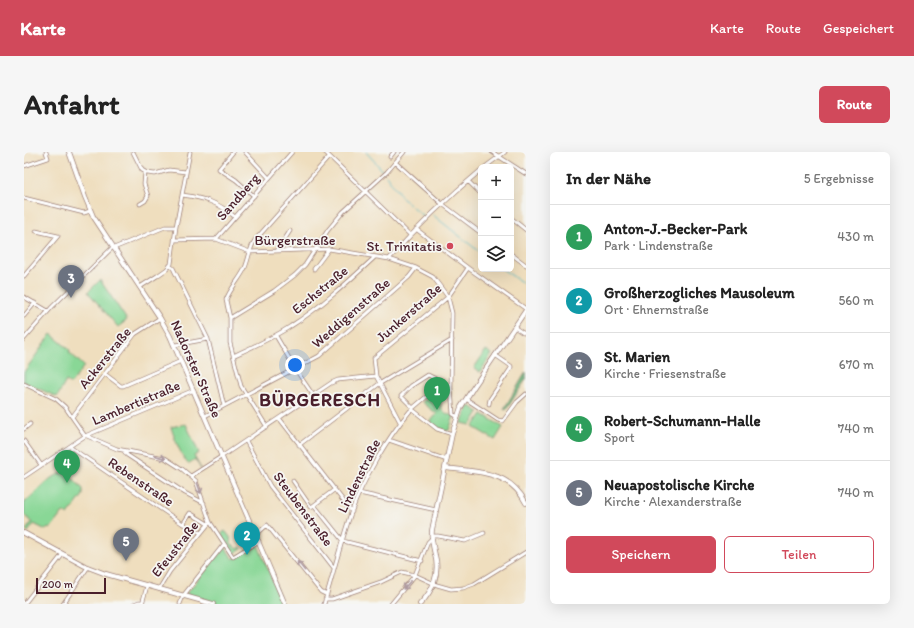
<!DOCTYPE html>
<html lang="de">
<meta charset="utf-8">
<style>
body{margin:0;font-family:Itim,sans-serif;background:#f6f6f6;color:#222}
.controls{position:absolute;right:12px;top:12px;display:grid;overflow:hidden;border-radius:6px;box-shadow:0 4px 16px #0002}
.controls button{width:36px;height:36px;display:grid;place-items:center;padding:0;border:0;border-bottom:1px solid #e0e0e0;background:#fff;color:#222;font:20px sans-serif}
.scale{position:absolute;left:12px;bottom:10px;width:70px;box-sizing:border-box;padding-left:4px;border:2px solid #4a1f2b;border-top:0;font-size:11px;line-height:14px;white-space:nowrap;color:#4a1f2b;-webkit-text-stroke:3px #f6f6f2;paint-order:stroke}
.you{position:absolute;left:271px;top:213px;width:14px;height:14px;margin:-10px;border:3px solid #fff;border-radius:50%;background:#1a73e8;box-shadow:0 0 0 6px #1a73e833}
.badge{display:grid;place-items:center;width:26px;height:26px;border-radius:50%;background:#d1495b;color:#fff;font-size:13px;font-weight:700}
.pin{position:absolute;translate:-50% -33px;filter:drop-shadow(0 1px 2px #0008)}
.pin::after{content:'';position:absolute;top:21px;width:14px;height:12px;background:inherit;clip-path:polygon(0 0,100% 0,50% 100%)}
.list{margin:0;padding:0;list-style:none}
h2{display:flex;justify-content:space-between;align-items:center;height:52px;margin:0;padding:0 16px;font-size:17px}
h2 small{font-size:13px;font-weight:400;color:#767676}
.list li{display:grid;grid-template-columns:26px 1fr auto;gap:12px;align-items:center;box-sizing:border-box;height:64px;padding:0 16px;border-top:1px solid #e0e0e0}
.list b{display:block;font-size:15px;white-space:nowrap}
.list p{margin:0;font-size:13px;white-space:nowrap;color:#767676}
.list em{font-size:13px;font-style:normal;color:#767676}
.actions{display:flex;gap:8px;padding:12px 16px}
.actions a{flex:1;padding:9px 0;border:1px solid #d1495b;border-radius:6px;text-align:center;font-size:14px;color:#d1495b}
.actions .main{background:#d1495b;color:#fff}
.icon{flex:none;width:22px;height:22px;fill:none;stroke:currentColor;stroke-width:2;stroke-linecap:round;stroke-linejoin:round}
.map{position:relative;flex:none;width:502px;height:452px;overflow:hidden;border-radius:6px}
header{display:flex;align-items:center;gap:24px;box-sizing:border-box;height:56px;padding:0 20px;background:#d1495b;color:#fff}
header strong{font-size:19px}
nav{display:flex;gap:22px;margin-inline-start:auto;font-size:14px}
.intro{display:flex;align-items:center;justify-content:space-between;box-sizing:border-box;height:96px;padding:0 24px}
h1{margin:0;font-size:28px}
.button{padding:10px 18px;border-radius:6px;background:#d1495b;color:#fff;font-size:14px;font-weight:700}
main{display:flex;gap:24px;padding:0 24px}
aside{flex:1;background:#fff;border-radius:6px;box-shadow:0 4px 16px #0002}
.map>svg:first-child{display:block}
.green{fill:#89d796;stroke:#6a7b60}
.forest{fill:#6eb87f;stroke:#5c6c55}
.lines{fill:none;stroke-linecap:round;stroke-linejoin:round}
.stream{stroke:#4bb8c5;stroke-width:1}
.street-casing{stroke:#9c7e74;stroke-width:4.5}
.secondary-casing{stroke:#9c7e74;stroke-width:5.5}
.street{stroke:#fff;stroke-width:3}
.secondary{stroke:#fff;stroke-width:4}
.oneway{stroke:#ae9aa0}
.poi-dot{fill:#d1495b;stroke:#f6f6f2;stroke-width:1.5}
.labels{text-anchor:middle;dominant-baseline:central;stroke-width:3.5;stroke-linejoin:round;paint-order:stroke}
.street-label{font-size:14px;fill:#4a1f2b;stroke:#f6f6f2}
.poi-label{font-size:14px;fill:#4a1f2b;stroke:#f6f6f2;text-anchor:end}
.district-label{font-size:18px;font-weight:bold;letter-spacing:1px;fill:#4a1f2b;stroke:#f6f6f2}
</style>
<header>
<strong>Karte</strong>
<nav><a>Karte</a><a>Route</a><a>Gespeichert</a></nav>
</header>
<div class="intro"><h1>Anfahrt</h1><a class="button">Route</a></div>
<main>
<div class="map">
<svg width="502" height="452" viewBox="0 0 502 452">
<rect width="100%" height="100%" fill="#f6f6f2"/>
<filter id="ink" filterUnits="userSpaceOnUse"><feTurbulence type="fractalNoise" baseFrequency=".025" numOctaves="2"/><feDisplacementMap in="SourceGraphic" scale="8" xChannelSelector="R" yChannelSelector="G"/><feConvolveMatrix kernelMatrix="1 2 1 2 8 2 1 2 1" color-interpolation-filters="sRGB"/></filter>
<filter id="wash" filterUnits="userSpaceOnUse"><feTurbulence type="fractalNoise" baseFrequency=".012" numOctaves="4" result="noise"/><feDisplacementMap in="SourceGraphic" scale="16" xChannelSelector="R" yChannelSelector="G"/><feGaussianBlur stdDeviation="0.9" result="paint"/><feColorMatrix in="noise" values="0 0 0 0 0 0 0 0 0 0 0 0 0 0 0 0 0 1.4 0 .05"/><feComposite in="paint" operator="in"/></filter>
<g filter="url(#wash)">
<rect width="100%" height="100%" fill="#efdebe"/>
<path class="green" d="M76,128L103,168L94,175L64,140Z
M27,182L46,198L45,200L60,214L47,232L42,229L33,245L0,230V220Z
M462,198L468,202L456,220L450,216Z
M418,239C417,252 413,260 430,264L425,278L423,279L414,276L406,270L413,262L398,250L405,245Z
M446,254L455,260L447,273L438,271V270L444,255Z
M458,262L479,275L471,288L449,275Z
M162,272L175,301L170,304L177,317L171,307L164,312C156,301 151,288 147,275Z
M42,319L59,337V343L44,363L39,360L26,377L24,376L22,378L10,372L4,380L2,378L8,370L0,363V351L27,326Z
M201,379L206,385L207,392L213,397L217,395L218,397L210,402L197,382Z
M234,393L258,452H196L162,442L201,395L209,407Z"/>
<path class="forest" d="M502,220V227L482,258L480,257Z"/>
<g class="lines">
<path class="stream" d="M342,0L360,20
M362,23L379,47L400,65
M409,63L457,101
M478,117L502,133"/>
</g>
</g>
<g filter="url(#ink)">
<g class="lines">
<g class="street-casing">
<path id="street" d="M109,0L118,18L123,21L131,22L145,18L162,20
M209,0L195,17L212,28L230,44
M221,0L245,26
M301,0L386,83
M468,0L502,22
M366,5L370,0
M371,10L417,51L457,81
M0,14L24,6L22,0
M461,15L481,0
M444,29L457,42
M158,43C180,46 194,50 211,65
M487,45H488
M0,46L60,61L66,59
M116,52L121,49L124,44L120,32L121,20
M487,66L502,78
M392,77L444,116L502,157
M192,87L268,0
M150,88L192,87L226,100L305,97L365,107L392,116L409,125L424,145L428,161L427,236L429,262L434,265
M90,96L141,75H152
M253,99L266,79
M487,102L502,113
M365,107C394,74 423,46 457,18
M146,114L149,116L184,187L200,254
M290,117L305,97
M0,124L34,84L12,79
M116,135L133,124L143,117L147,112L152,75L166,0
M0,145L24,159
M0,164L11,151
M206,166L250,139L271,123L281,113L304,78L319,60L363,20L380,0
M490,175L499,181H502
M252,184L272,218L289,243
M0,187L28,155L89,95
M151,193L184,187
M209,204C229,195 249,186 267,174C297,155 324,130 351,105
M81,222L97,234H99L157,209
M352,224L350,206L424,145L444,116
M0,232L32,247L41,255L61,284
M420,237L402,245L389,256L377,244L387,234L404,223L412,227L418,228L420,237L427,236
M442,247L474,268L479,269L493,250L502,242
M465,252L466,247L487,216V214L471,203
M181,264L295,204L385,125L392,116
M48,265L111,182L136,166
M255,266L328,360
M243,275L217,234L206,191V166L202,148C206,137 215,128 220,118C225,108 225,97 231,88L305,5
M0,277L6,272
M63,284L93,297L141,306L158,317L172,329L186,370L209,405L235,389
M365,288L423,308
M0,289L17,313
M222,289L246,334L310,416
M275,293L355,232L428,188
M46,295L159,372L177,381
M100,299L103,303L161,341L180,351
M167,324L200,303L307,231L314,228L352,224L376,270
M0,325L61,284L170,238
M269,329L287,355L290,353L319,389L398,409
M335,341L412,358
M290,353L310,338
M159,372L166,361L184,372
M232,383L243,373L297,440L303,443
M407,384H414L441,389L460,381
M135,437L146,419L186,370
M301,447H308L357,430L378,420L391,423L413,433L427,437L439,436L450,432L502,400
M0,452L39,402
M39,452L64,415
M110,452L115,450H119
M118,452L123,434
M156,452L159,444L200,392
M300,452C309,422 317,390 327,361C339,328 363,286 386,259L389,258L413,277L428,282
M367,452L391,423L404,390L407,387"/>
</g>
<g class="secondary-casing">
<path id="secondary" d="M45,0L61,45L69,64L136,166L146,184L261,452
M421,316C453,320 485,318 502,351
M0,381L61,414L82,422L189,452
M396,452C409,439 416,421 411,403C409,394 407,387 408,378L428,282L437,255L449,236L502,158"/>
</g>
<use href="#street" class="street"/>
<use href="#secondary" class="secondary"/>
</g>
<defs><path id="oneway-shaft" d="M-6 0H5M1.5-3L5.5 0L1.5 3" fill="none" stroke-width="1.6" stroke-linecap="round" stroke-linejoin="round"/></defs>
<g class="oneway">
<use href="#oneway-shaft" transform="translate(136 305) rotate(16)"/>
<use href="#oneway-shaft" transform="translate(175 336) rotate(71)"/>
<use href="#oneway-shaft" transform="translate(277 414) rotate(-129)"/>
<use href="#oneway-shaft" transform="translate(383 433) rotate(133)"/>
</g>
</g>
<circle class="poi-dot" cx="426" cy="94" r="4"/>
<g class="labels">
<g class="street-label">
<text transform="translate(214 45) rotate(-49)">Sandberg</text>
<text x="271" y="88">Bürgerstraße</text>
<text transform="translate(296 138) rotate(-39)">Eschstraße</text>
<text transform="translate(327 161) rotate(-41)">Weddigenstraße</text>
<text transform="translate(385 161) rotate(-41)">Junkerstraße</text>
<text transform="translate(81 206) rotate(-51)">Ackerstraße</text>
<text transform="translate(172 217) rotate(66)">Nadorster Straße</text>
<text transform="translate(112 251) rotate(-23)">Lambertistraße</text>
<text transform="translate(335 324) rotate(-64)">Lindenstraße</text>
<text transform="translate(117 330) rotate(34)">Rebenstraße</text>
<text transform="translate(279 357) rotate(53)">Steubenstraße</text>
<text transform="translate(151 397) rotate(-52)">Efeustraße</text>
</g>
<g class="poi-label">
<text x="418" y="94">St. Trinitatis</text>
</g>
<g class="district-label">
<text x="296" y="248">BÜRGERESCH</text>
</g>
</g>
</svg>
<div class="controls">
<button>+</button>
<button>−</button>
<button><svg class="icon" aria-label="layers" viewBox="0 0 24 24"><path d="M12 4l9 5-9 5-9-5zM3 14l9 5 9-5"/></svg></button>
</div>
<div class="scale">200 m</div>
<div class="you"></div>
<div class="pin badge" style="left:413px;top:258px;background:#2e9e5b">1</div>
<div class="pin badge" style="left:223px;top:403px;background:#0f9aa8">2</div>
<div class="pin badge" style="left:47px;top:146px;background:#6b7280">3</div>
<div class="pin badge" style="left:43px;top:331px;background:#2e9e5b">4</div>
<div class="pin badge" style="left:102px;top:409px;background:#6b7280">5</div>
</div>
<aside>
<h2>In der Nähe<small>5 Ergebnisse</small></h2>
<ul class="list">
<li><span class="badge" style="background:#2e9e5b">1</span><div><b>Anton-J.-Becker-Park</b><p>Park · Lindenstraße</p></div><em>430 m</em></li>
<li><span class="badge" style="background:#0f9aa8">2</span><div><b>Großherzogliches Mausoleum</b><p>Ort · Ehnernstraße</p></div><em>560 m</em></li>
<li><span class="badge" style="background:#6b7280">3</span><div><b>St. Marien</b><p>Kirche · Friesenstraße</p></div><em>670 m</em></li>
<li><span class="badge" style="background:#2e9e5b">4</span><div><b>Robert-Schumann-Halle</b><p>Sport</p></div><em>740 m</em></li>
<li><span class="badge" style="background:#6b7280">5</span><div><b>Neuapostolische Kirche</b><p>Kirche · Alexanderstraße</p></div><em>740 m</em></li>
</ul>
<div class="actions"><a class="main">Speichern</a><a>Teilen</a></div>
</aside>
</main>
